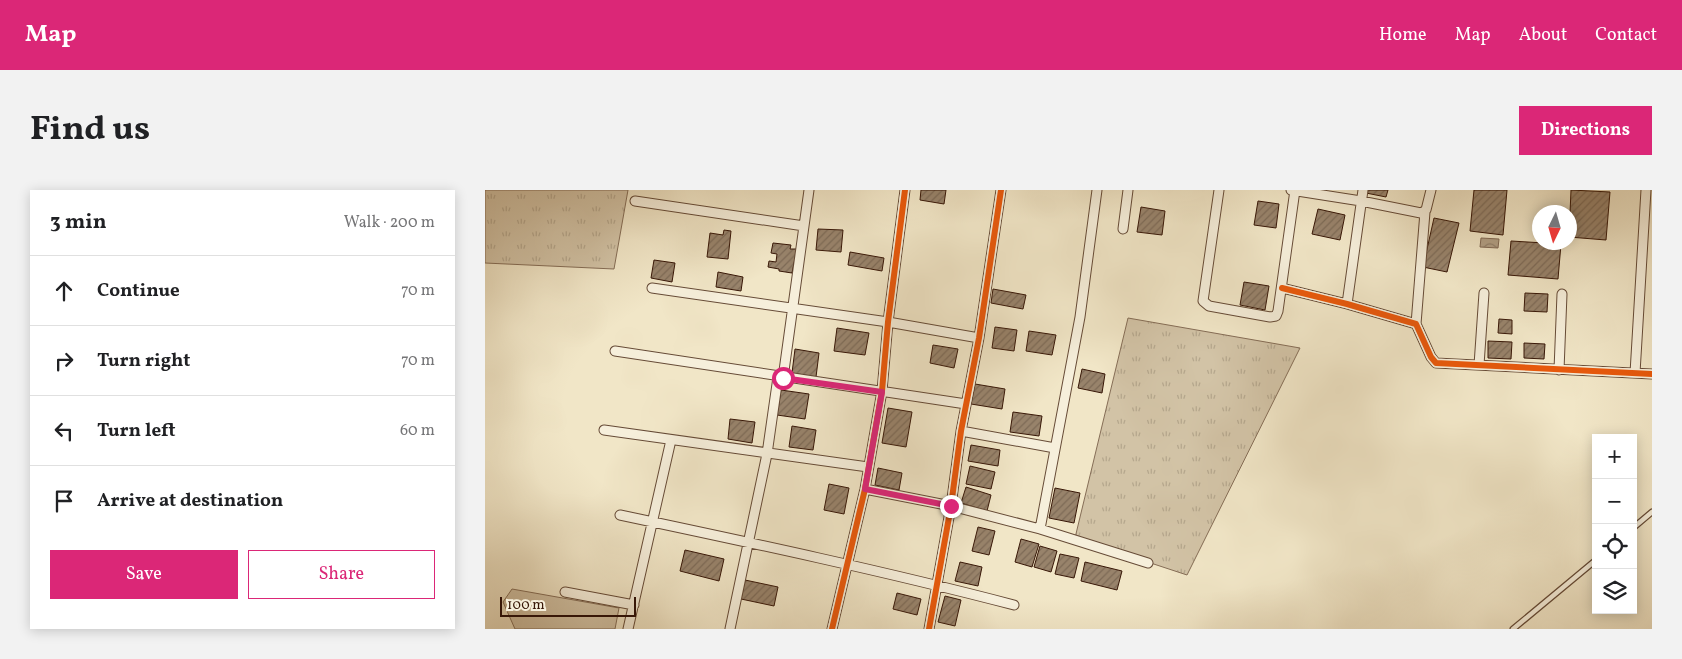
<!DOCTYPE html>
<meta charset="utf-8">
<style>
body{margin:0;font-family:Vollkorn,serif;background:#f2f2f2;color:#202124}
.controls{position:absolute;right:15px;bottom:15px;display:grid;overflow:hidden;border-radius:0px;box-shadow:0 2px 12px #0003}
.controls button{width:45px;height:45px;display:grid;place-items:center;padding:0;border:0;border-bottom:1px solid #e0e0e0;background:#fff;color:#202124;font:25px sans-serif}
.compass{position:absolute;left:1047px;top:15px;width:45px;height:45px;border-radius:50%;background:#fff;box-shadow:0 2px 12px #0003;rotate:185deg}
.scale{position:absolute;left:15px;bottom:12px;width:136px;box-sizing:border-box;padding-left:5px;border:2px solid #381707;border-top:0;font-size:14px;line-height:18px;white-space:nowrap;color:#381707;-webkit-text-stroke:4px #f6efdb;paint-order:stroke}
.stop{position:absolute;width:15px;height:15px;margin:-11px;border:4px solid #db2777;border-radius:50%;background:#fff}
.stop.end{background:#db2777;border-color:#fff;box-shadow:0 1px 5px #0008}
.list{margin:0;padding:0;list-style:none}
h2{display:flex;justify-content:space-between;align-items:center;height:65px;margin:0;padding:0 20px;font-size:21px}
h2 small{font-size:16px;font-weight:400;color:#757577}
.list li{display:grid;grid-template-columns:32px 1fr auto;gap:15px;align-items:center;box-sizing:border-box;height:70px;padding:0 20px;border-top:1px solid #e0e0e0}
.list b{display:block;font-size:19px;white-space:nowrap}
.list em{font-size:16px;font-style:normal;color:#757577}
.actions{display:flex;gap:10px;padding:15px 20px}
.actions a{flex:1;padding:11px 0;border:1px solid #db2777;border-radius:0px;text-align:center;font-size:18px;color:#db2777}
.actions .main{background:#db2777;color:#fff}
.icon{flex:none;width:28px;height:28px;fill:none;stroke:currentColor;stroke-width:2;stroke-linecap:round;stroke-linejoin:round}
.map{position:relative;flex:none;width:1167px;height:439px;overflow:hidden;border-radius:0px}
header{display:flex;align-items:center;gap:30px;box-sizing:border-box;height:70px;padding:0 25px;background:#db2777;color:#fff}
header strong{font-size:24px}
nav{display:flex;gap:28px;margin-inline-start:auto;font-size:18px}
.intro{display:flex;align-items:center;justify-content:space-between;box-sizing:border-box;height:120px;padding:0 30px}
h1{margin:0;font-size:35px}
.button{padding:12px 22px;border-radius:0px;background:#db2777;color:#fff;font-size:18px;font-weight:700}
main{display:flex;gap:30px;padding:0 30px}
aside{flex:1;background:#fff;border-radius:0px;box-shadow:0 2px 12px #0003}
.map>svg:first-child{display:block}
.grass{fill:url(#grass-tufts);stroke:#856d56}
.green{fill:#d2c3a6;stroke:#856d56}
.water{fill:url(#water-waves);stroke:#816953}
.building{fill:url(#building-hatch);stroke:#381707}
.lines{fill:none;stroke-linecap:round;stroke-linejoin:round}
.service-casing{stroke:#664b37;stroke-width:7}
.minor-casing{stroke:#664b37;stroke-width:11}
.service{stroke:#f6efdb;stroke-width:4.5}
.minor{stroke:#f6efdb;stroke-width:9}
.cycleway-casing{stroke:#f6efdb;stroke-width:9}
.cycleway{stroke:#e8590c;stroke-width:6}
.route{stroke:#db2777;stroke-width:6}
</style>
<header>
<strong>Map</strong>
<nav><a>Home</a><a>Map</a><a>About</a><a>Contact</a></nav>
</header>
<div class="intro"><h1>Find us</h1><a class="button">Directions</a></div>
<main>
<aside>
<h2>3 min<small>Walk · 200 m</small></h2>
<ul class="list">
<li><svg class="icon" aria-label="ahead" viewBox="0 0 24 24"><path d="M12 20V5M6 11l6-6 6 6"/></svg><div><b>Continue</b></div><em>70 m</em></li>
<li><svg class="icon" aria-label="right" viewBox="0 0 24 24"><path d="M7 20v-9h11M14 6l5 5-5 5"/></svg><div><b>Turn right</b></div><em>70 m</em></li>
<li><svg class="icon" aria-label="left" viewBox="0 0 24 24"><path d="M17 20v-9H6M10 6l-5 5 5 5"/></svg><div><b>Turn left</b></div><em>60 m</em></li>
<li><svg class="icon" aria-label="arrive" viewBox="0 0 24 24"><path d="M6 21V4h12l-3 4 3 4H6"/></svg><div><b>Arrive at destination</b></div></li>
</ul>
<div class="actions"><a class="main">Save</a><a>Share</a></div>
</aside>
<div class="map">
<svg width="1167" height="439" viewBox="0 0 1167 439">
<defs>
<pattern id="grass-tufts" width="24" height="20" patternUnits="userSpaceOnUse" patternTransform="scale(1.25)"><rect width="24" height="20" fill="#d2c3a6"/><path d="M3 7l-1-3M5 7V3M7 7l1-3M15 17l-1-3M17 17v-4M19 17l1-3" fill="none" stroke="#b5a78d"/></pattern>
<pattern id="water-waves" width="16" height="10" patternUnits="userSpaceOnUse" patternTransform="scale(1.25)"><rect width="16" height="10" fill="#b2a086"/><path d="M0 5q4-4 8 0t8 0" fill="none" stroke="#92816c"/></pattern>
<pattern id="building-hatch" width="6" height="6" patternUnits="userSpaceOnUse" patternTransform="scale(1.25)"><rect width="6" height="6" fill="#98836b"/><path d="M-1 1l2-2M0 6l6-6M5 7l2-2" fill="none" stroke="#7d6a56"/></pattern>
</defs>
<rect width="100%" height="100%" fill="#f1e6c7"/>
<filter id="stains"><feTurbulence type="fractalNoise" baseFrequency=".004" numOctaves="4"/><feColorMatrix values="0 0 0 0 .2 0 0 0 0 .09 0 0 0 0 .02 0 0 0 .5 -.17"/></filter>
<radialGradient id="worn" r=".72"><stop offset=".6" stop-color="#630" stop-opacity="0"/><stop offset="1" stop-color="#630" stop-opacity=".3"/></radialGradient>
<path class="grass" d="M0,0H143L129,79L0,73Z
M643,128L815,158L702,385L590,348Z"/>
<path class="green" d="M27,399L134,418L130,439H30L18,412Z"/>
<path class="water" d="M996,48L1014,49L1013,58L995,57Z"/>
<path class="building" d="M436,0H461L459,14L435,10Z
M882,0H903L901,7L881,3Z
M989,0H1022L1018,45L985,41Z
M1086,0L1125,2L1121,50L1084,47Z
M773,11L794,14L791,38L769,35Z
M656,17L680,21L677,45L652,42Z
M833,19L860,25L855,50L827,44Z
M949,28L974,33L962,82L938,77Z
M333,39L358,40L356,62L331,60Z
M239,40L246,41L243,69L222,67L225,43L238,45Z
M1026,51L1076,54L1073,89L1023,85Z
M288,53L306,55L305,59H312L307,83L294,81V79L283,77L284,71L291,72L292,64L286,63Z
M365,62L399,68L397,81L363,75Z
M169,70L190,73L187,92L166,88Z
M233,82L258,87L256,101L231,97Z
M759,92L784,96L780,120L755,115Z
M508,99L541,105L538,119L506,113Z
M1040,103L1063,104L1062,122L1039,121Z
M1014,129L1027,130V144L1013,143Z
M510,137L532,140L529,161L507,158Z
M352,138L384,143L380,165L349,161Z
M544,141L571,145L567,165L541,161Z
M1003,151L1027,152L1026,169L1003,168Z
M1039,153L1060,154L1059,169L1039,168Z
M448,155L473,159L469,178L445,173Z
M310,159L334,163L331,187L307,183Z
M597,179L620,184L617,203L593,198Z
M490,194L520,199L517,219L486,214Z
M296,200L324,204L320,229L292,225Z
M403,218L427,222L421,257L397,253Z
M528,222L557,226L554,246L525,242Z
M245,229L270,232L267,253L243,249Z
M307,236L331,240L328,260L304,257Z
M486,255L515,260L513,276L483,271Z
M485,276L510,282L506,299L481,294Z
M393,278L417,283L414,300L390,295Z
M344,294L364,298L359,324L339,320Z
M481,297L506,305L502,321L476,313Z
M570,298L595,303L589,333L564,328Z
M493,337L510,341L504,365L487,361Z
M536,349L554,354L547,377L530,372Z
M555,356L572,361L566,382L549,377Z
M200,360L239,369L234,391L195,381Z
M575,364L594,368L589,388L570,384Z
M475,372L497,377L493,396L470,391Z
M600,372L637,381L632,400L596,391Z
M260,390L293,397L289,416L256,409Z
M412,403L436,409L432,425L408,419Z
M460,406L476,410L470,436L453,432Z"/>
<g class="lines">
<g class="service-casing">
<path id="service" d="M1148,338L1167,322
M1028,439L1111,370"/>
</g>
<g class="minor-casing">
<path id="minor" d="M734,0L718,111L724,116L785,127L791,126L793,121L810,0
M806,0L876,11L936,23L941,20L946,0
M150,11L319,36
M638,39L643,0
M167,98L403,132L494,148
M797,98L862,114L931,134L946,167L951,173L1167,184
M862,114L878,0
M931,134L940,22
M130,161L481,214
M994,175L999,103
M1074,180L1077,104
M1150,183L1161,0
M298,188L324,0
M119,240L383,277
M476,241L570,258
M380,299L466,316L555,339L663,373
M135,325C267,353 399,381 529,415
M555,339L595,127L612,0
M80,402L149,415
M143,439L186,250
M245,439L282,264L293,187
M347,439L380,299L397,201L403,132L420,0
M444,439L466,316L476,241L494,148L516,0"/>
</g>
<use href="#service" class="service"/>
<use href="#minor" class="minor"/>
<g class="cycleway-casing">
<path id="cycleway" d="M797,98L862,114L931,134L946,167L951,173L1167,184
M347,439L380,299L397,201L403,132L420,0
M444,439L466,316L476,241L494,148L516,0"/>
</g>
<use href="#cycleway" class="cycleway"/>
</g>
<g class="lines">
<path class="route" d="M298,188L397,202L380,299L466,316"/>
</g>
<rect width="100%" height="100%" filter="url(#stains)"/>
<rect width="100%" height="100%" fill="url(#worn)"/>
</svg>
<div class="controls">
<button>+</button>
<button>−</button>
<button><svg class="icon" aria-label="locate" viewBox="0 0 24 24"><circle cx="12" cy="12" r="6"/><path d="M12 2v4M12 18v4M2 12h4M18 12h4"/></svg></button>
<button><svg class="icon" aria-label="layers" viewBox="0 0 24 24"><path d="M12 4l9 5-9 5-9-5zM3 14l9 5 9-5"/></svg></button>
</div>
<svg class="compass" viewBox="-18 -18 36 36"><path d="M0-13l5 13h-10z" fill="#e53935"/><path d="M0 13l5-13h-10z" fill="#757577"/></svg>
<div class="scale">100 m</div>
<div class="stop" style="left:298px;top:188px"></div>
<div class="stop end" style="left:466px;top:316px"></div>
</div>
</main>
